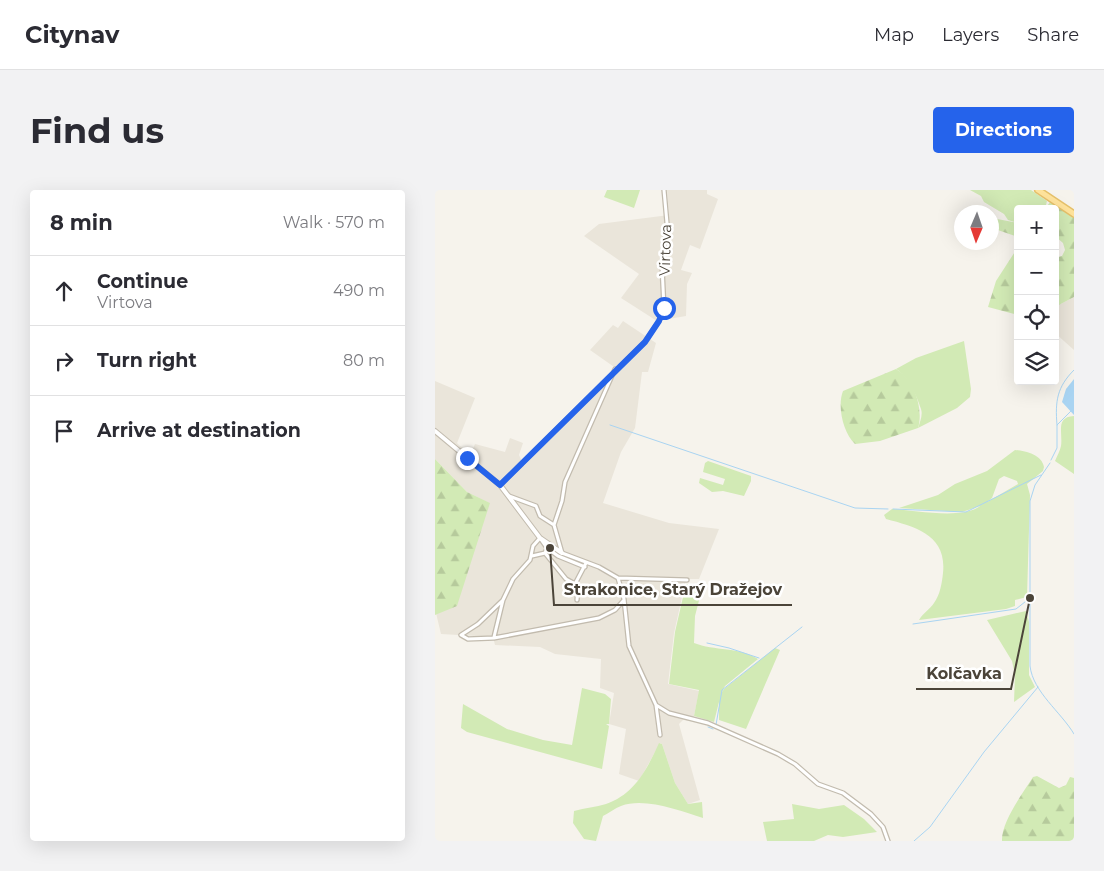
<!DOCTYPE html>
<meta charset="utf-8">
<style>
body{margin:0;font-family:Montserrat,sans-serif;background:#f2f2f3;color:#2b2b33}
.controls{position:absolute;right:15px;top:15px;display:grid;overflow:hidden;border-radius:5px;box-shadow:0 5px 20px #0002}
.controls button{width:45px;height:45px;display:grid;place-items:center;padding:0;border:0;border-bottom:1px solid #e1e1e2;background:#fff;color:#2b2b33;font:25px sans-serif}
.compass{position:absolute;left:519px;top:15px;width:45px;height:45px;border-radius:50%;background:#fff;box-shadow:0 5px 20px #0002;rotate:182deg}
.stop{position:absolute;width:15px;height:15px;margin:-11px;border:4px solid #2563eb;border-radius:50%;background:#fff}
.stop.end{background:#2563eb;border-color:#fff;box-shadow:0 1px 5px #0008}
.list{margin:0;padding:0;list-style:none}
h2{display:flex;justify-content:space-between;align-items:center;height:65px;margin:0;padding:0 20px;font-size:21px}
h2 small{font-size:16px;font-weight:400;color:#7c7c81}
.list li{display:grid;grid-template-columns:32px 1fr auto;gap:15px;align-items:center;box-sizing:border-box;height:70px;padding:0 20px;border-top:1px solid #e1e1e2}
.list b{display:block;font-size:19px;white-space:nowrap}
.list p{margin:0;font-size:16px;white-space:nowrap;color:#7c7c81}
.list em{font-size:16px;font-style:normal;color:#7c7c81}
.icon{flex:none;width:28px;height:28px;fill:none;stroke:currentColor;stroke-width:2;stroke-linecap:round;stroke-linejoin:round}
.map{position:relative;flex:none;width:639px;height:651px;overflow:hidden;border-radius:5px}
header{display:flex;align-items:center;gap:30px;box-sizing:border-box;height:70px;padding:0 25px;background:#fff;border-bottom:1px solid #e1e1e2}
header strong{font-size:24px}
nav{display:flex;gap:28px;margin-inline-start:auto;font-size:18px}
.intro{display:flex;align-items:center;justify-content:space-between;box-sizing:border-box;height:120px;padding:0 30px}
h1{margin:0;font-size:35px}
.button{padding:12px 22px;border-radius:5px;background:#2563eb;color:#fff;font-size:18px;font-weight:700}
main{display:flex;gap:30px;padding:0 30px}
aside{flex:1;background:#fff;border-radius:5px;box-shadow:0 5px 20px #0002}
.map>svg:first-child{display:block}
.residential{fill:#eae5da}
.grass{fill:#d2eab5;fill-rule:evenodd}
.forest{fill:url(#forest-firs)}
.water{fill:#a9d4f2}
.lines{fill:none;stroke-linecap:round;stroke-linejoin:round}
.stream{stroke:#a9d4f2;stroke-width:1}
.minor-casing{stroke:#c2bbae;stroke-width:5.5}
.tertiary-casing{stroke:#c2bbae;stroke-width:6}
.primary-casing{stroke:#e6c16a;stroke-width:8}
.minor{stroke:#fff;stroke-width:3}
.tertiary{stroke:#fff;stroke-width:4}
.primary{stroke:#ffe39c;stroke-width:5}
.route{stroke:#2563eb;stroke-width:6}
.labels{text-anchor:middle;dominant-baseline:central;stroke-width:5;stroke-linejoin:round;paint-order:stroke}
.street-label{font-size:15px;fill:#4b4439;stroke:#fff}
.leader{fill:none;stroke:#4b4439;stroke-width:2}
.callout-dot{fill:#4b4439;stroke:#fff;stroke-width:2}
.callout-label{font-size:16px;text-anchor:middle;font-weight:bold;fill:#4b4439;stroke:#fff;stroke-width:5;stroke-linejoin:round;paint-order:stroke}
</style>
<header>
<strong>Citynav</strong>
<nav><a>Map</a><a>Layers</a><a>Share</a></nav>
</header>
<div class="intro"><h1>Find us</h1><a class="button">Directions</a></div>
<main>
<aside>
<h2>8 min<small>Walk · 570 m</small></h2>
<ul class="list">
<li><svg class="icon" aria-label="ahead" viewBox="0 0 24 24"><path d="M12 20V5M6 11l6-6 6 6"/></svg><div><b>Continue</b><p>Virtova</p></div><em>490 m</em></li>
<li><svg class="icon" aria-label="right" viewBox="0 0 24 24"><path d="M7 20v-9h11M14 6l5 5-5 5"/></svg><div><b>Turn right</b></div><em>80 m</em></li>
<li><svg class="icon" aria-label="arrive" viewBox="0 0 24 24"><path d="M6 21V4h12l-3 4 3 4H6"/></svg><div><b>Arrive at destination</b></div></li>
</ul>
</aside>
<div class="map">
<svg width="639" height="651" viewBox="0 0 639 651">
<defs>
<pattern id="forest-firs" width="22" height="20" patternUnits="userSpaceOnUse" patternTransform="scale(1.25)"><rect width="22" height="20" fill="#d2eab5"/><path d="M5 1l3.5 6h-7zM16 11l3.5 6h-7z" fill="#b6ca9c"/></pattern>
</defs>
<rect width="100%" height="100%" fill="#f6f3ec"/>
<path class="residential" d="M232,0H272V4L283,9L265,59L255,55L246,80L257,83L252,94L251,126L222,131L186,108L204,84L149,46L164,34L234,25Z
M639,107V160L620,143V117Z
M188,131L221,153L213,182H207L200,238L186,262L168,313L234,333L284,339L264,389H251L239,443L233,494L264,501L258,531L248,530L244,534L265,610L253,614L240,593L227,554L225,553L204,591L184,584L191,539L174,534L179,503L165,498L166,469L120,464L105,457L60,455L58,447L6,444L1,423L31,385L54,313L32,302L0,269V191L40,208L22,253L25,256L36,264L40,254L70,262L75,248L88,253L84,265L89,276L182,179L155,160L178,135L183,138Z"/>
<path class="grass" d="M172,0H205L199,18L169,7Z
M535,0H596L612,11L610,19H583V33L573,30L569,24L549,12L546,6Z
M529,151L536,199L535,207L522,218L483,238C485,232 488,225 486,219C482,206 472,185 461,179L481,168Z
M639,226V284L620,271C622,266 625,261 626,256C628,243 620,227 639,226Z
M580,260C591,261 607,265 609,277L608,281L592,294L595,305L592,407L580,410V416L571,419L484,430C488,423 495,419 499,413C505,405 507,393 508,383C512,345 481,337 451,329L449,325L457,319C480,320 527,330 545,316L527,322L464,318L503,305L520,294L552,281ZM569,286L582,291L583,294L552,312L557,308L564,289Z
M273,271L316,286V291L309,306L288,301L277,302L264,293L265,288L288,295L290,289L268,282L270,273Z
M251,394L268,395L260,426L259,453C279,461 305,457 323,469L290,496L286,504L289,499L340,458L345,460L311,539L284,530V512L279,532L259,526L264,500L234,494L240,442Z
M591,421L594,432V485L600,497L579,512L580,485L577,471L552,430Z
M147,498L170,504L176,509L174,534H171L174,536L167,579L32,542L26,538L28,514L72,539L108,550L137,555Z
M224,553L227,554L240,593L253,614L267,612L268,628C245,621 210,607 186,616C180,618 174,623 168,626L161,651L149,649L138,633L139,621C150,618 161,617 171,614C200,604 212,579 224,553Z
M357,614L384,619L409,615L429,629L442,642L408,647L393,645L379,651H332L328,632L359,629Z"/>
<path class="forest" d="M615,12L639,28V107L620,117V68L627,66L630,60L628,53L620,46V19H610Z
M557,28L583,33V47L557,38Z
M583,57V125L553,117L561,91Z
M461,179C479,189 489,219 483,238L445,251L420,254C408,243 402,216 408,201Z
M0,269L32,302L55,313L22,416L0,425Z
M602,586L624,598L631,595L635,587L639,588V651H567C566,632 588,603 598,587Z"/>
<path class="water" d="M639,189V225L627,212L631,199Z"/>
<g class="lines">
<path class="stream" d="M175,235L420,318L453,319
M622,235C620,211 622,197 639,180
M616,270L622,258V235L636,221
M615,273L600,295L595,311V476C598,502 626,522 639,544
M458,319L531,322L606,285
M478,434L581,419L595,408
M272,453L294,458L324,468
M281,535L287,500L367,437
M273,537L278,539
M479,651L495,637L549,562L603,497"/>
<g class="minor-casing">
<path id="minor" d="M180,179L130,292L127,311L119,335L127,363L164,377L183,388L189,409L194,456L221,515L225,545
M65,295L210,152L224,131L229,118L227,76L232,33L229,0
M74,306L101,316L105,326L119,335
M110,363L131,389L140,394L151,373
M97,366L110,363L112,358L123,366L150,377
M183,388L252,390
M140,394L143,397L142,410
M68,410L43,434L26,445L33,449L59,448L164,428L180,420L189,410
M59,447L68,410L78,389L95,370L98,356L105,348L112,358
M221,515L234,523L273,533L343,564L360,574L383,594L408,603L436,624L448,637L453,651"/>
</g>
<g class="tertiary-casing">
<path id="tertiary" d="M0,241L65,295L105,348L127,363"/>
</g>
<g class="primary-casing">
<path id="primary" d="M603,0L639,24"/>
</g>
<use href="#minor" class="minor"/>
<use href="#tertiary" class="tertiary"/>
<use href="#primary" class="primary"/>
</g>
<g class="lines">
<path class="route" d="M32,268L65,295L210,152L224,131L229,118"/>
</g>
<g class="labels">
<g class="street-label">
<text transform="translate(230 60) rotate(-88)">Virtova</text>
</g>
</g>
<path class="leader" d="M115 358L119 415H357M595 408L576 499H481"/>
<g class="callout-dot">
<circle cx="115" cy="358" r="5"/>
<circle cx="595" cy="408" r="5"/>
</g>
<g class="callout-label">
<text x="238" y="405">Strakonice, Starý Dražejov</text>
<text x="529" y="489">Kolčavka</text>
</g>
</svg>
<div class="controls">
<button>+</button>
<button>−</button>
<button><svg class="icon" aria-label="locate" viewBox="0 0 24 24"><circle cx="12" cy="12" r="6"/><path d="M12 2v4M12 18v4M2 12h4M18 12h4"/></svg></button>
<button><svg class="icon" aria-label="layers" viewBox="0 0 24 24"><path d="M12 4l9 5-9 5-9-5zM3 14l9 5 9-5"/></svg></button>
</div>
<svg class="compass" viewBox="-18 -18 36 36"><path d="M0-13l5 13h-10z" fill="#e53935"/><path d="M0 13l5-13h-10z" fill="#7c7c81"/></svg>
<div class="stop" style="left:229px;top:118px"></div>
<div class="stop end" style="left:32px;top:268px"></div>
</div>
</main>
